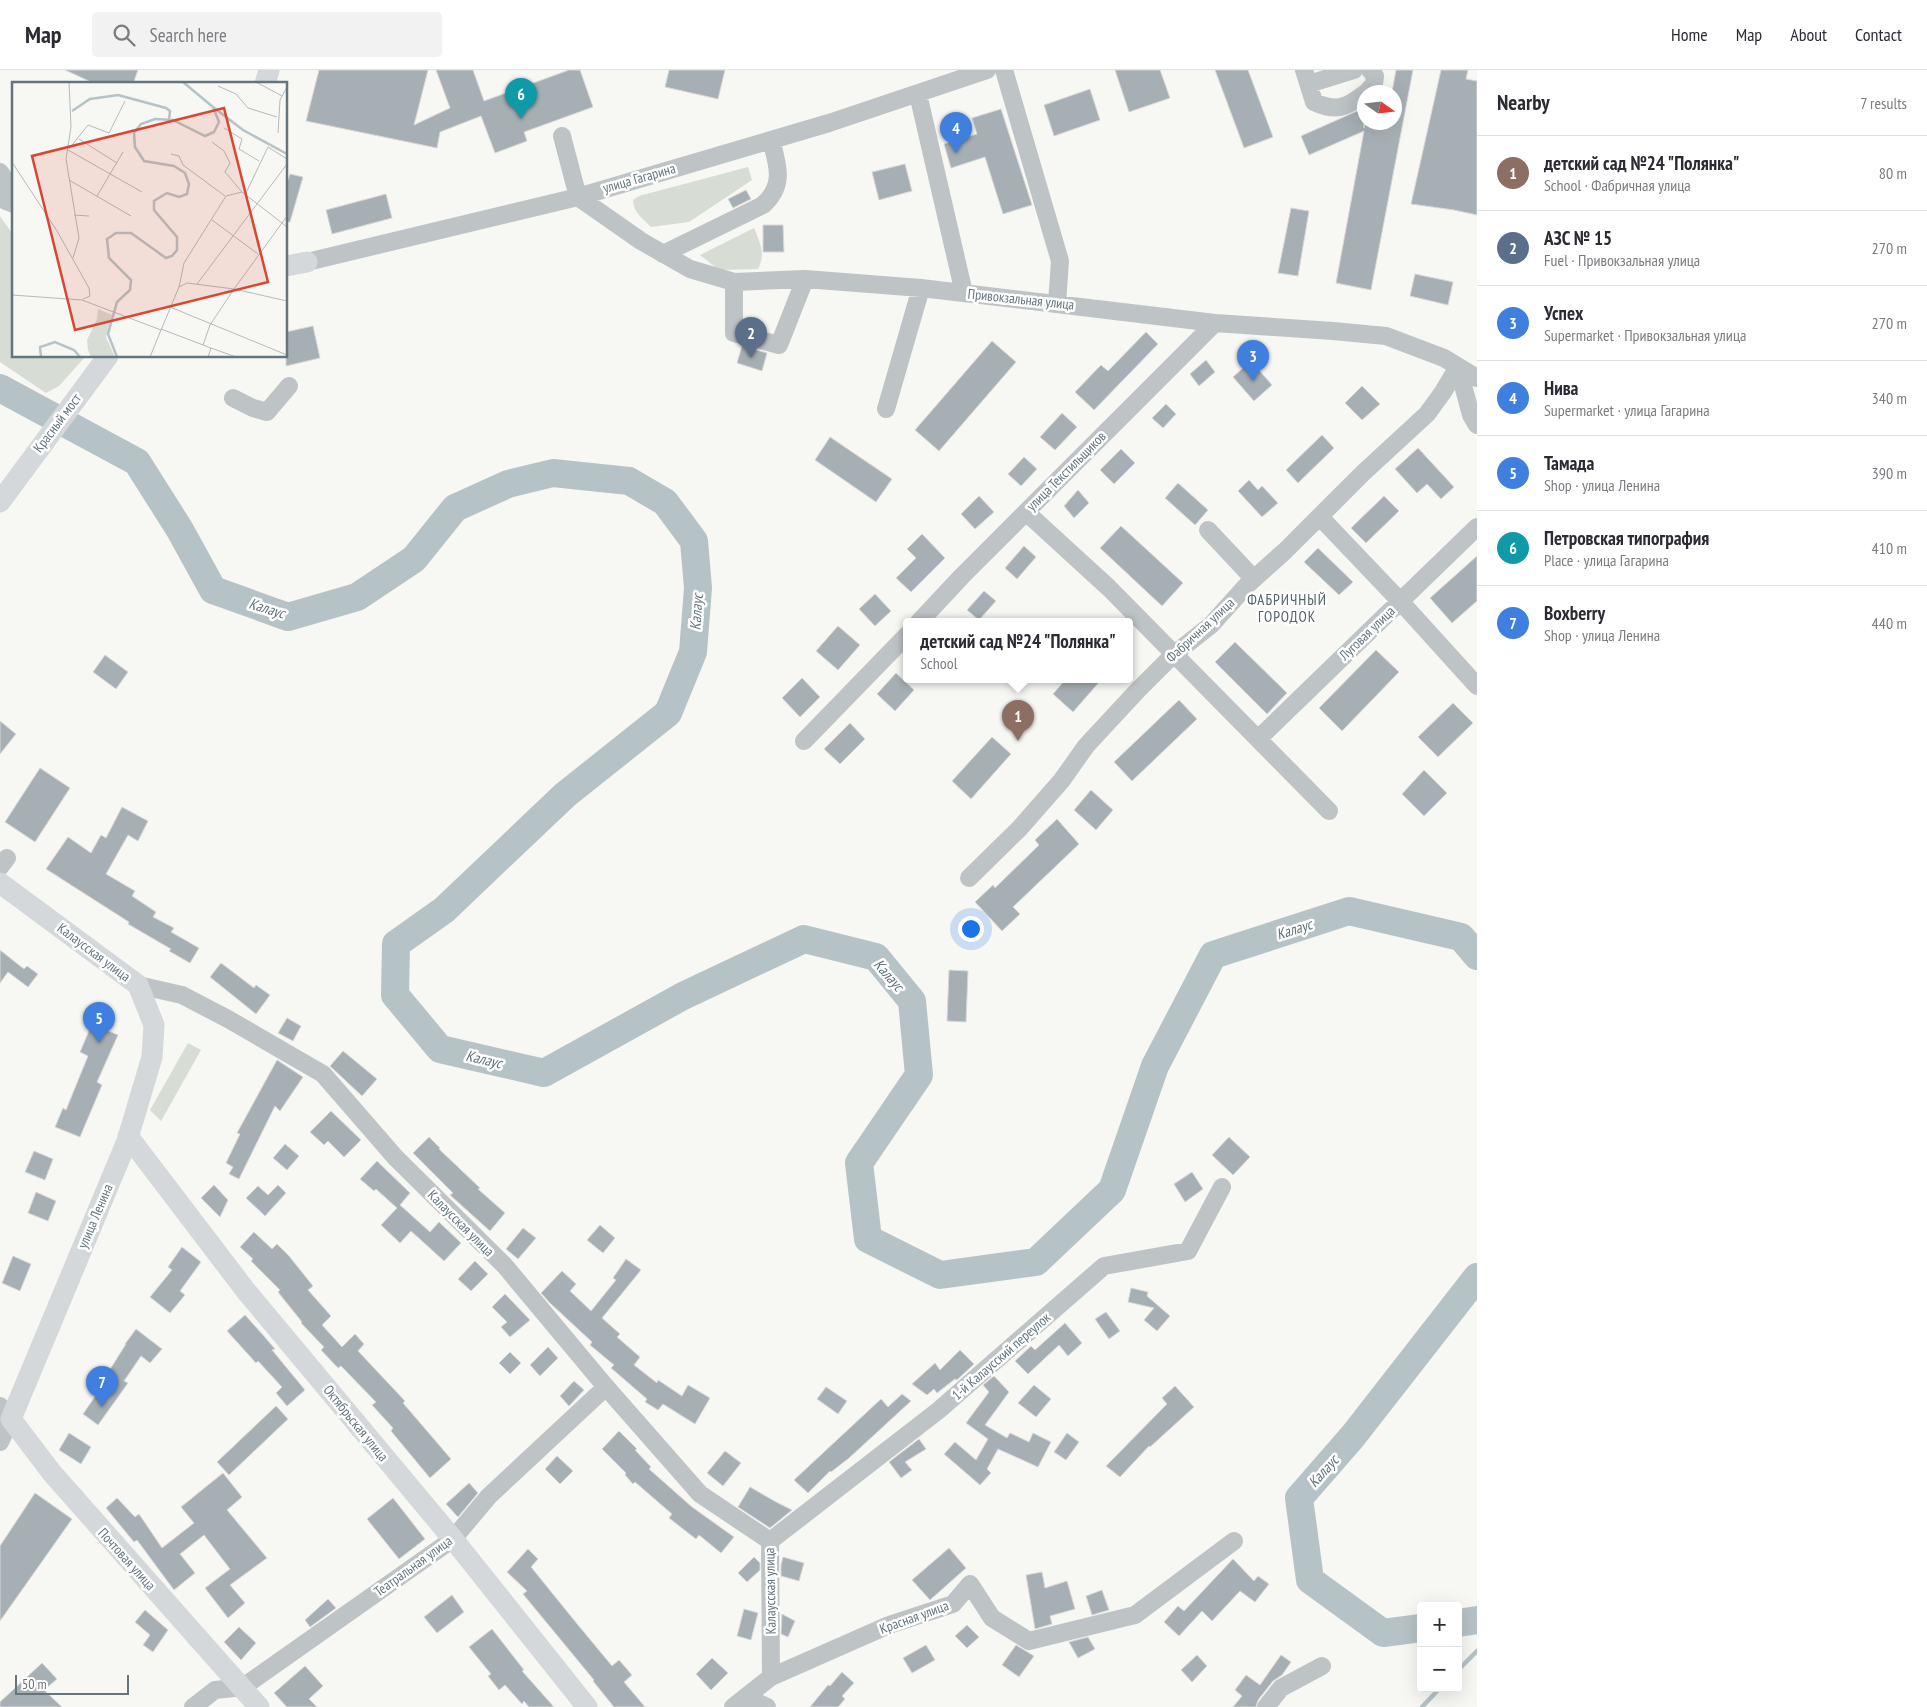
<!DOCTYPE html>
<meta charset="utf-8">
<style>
body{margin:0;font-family:"PT Sans Narrow",sans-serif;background:#f2f2f3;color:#2b2b33}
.controls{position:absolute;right:15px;bottom:15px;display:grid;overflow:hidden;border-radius:5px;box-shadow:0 5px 20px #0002}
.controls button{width:45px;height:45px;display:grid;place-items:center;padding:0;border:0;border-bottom:1px solid #e1e1e2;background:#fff;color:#2b2b33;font:25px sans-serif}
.compass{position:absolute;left:1357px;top:15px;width:45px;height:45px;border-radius:50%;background:#fff;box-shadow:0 5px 20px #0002;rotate:104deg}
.scale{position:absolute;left:15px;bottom:12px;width:114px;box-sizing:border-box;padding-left:5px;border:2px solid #64757d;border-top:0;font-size:14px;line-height:18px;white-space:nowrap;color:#64757d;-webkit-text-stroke:4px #fff;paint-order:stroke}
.you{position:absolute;left:970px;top:858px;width:18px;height:18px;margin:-12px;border:4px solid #fff;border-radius:50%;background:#1a73e8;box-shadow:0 0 0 8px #1a73e833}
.badge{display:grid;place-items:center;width:32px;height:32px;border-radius:50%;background:#7c3aed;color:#fff;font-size:16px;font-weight:700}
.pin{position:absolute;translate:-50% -41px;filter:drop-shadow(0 1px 2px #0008)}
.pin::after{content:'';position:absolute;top:26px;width:18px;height:15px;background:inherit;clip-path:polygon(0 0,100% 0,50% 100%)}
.popup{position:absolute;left:903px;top:548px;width:230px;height:65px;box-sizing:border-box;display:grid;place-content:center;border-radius:5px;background:#fff;filter:drop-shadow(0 1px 4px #0005);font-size:16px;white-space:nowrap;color:#7c7c81}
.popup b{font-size:19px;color:#2b2b33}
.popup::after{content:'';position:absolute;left:50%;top:100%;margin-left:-10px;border:10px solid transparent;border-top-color:#fff}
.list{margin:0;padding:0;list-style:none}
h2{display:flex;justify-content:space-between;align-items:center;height:65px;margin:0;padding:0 20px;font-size:21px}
h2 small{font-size:16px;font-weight:400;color:#7c7c81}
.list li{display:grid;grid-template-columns:32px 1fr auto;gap:15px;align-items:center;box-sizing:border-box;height:75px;padding:0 20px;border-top:1px solid #e1e1e2}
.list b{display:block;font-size:19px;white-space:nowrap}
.list p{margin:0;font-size:16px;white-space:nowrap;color:#7c7c81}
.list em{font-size:16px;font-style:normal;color:#7c7c81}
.icon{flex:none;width:28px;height:28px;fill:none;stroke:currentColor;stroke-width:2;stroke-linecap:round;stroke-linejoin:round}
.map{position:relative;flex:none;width:1477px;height:1637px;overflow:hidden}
header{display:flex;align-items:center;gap:30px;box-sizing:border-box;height:70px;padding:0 25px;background:#fff;border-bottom:1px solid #e1e1e2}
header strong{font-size:24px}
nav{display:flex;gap:28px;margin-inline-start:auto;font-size:18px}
.search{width:350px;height:45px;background:#f2f2f3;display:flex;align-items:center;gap:12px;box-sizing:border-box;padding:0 18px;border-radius:5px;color:#7c7c81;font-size:19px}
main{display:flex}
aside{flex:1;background:#fff}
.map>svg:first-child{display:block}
.green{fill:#d7dcd4}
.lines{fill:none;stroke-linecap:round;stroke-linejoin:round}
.stream{stroke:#b6c3c6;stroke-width:4.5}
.river{stroke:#b6c3c6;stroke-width:28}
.building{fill:#a6afb3;stroke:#d9d8d7}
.minor{stroke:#bec3c6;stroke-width:18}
.major{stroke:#d4d8db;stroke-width:21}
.labels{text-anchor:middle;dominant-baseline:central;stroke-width:5;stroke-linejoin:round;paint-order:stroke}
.street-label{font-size:14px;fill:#64757d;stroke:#fff}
.neighbourhood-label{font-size:15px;letter-spacing:1px;fill:#556269;stroke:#fff}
.water-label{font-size:15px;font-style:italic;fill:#5e7478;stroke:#fff}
.inset-river{fill:none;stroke:#b6c3c6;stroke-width:2.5}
.inset-road{fill:none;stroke:#b3bbbd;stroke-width:1}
.view{fill:#d74734;fill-opacity:0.15;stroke:#d74734;stroke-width:2.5}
.inset-edge{fill:none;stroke:#64757d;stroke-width:2.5}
</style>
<header>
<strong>Map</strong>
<div class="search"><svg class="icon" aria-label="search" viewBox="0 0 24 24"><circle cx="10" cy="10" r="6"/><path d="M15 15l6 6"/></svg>Search here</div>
<nav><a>Home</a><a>Map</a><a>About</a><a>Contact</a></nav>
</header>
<main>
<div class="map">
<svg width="1477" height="1637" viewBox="0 0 1477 1637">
<rect width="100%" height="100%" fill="#f7f7f4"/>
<path class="green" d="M748,97L752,110L689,152L651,157C643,149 633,142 633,130L639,126Z
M0,146L14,166V286H86L59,316L46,323L0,292Z
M754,158C760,173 766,184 758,199L719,200L700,185Z
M188,973L201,980L161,1051L150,1040Z"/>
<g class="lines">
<path class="stream" d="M1458,1600L1477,1581
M1422,1637L1440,1618"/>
<path class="river" d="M0,318L137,392L180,460L213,520L288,547L357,527L414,489L455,438L508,414L553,403L629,411L665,432L694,471L698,518L693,582L668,643L565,725L444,840L396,874L395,925L440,979L544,1003L683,926L804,869L876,887L912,931L919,1005L859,1093L868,1169L940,1205L1036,1192L1112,1120L1155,996L1213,885L1349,841L1461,867L1477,886
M1458,1553L1477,1550
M1421,1558L1383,1563L1310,1510L1299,1428L1353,1366L1477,1207"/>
</g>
<path class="building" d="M65,0H138L133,14H88L89,11Z
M319,0H428L414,55L450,38L436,0H473L484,31L569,0H580L593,37L524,62L527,71L495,83L481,46L440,62L437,78L306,51Z
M669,0H725L718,29L665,17Z
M1115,0H1160L1170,28L1129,42Z
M1215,0H1248L1273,67L1244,78Z
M1396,0H1413L1371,220L1336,213L1364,61L1309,85L1301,66L1364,38V58L1366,52H1394V22H1392Z
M1441,0H1468L1466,9L1477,11V145L1454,140L1411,134Z
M1090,19L1100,50L1054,66L1044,35Z
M1001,39L1032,135L1003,144L985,87L951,98L944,74L977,64L972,48Z
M905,94L912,121L879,130L872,102Z
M290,104L303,107L290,152H286V116Z
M746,120L751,129L733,138L728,129Z
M386,124L392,148L332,164L326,140Z
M1291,138L1309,141L1298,206L1278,203Z
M763,155H783L784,182H763Z
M1415,204L1453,212L1448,235L1410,226Z
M313,256L320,288L286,296V262Z
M1146,262L1158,274L1094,340L1075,322L1101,295L1108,301Z
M992,271L1016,292L939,381L915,360Z
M742,276L767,283L762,301L737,293Z
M1206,290L1215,302L1199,316L1190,304Z
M1251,291L1272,315L1254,331L1233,307Z
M1362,316L1380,334L1362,350L1345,333Z
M1166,334L1176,344L1163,358L1152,348Z
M1062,343L1077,357L1055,380L1040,367Z
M1322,365L1334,378L1298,413L1286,400Z
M830,367L892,409L876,432L815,390Z
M1418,378L1454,417L1441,429L1427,414L1417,423L1395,399Z
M1121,379L1135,393L1114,414L1100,400Z
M1024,387L1037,399L1021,416L1008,404Z
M1249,410L1258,420L1262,416L1278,433L1262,447L1238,421Z
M1178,413L1208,440L1195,455L1165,428Z
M1078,420L1089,433L1074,448L1064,436Z
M979,426L994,442L975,459L961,444Z
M1384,426L1399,441L1366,473L1351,458Z
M1121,456L1183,513L1162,536L1100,478Z
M922,464L945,488L911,522L896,508L916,488L907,479Z
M1024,476L1036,487L1017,509L1005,498Z
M1318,478L1353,512L1339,525L1304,492Z
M1477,486V531L1452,553L1430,528Z
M984,521L996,531L979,550L967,540Z
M875,524L891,541L875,556L859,539Z
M838,556L860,575L838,600L816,581Z
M1235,572L1287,623L1267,644L1215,592Z
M1376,580L1399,602L1342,661L1319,638Z
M105,585L128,602L116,619L93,602Z
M896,603L914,620L895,641L877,624Z
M802,608L820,627L800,647L782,628Z
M1065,610H1101L1073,642L1053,624Z
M1179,630L1197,649L1132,711L1114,692Z
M1453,633L1473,653L1438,687L1418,667Z
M0,651L16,664L0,684Z
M850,653L865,669L840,694L824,679Z
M992,667L1011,684L971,729L952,711Z
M40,698L70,718L35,772L5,752Z
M1424,700L1447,723L1424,746L1402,724Z
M1091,720L1113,740L1096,760L1074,740Z
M122,737L148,751L138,771L128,765L106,804L135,821L132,826L156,842L153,847L174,858L171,862L199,878L190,893L169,881L171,879L128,854L129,852L46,799L68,767L91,783L101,765L106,768Z
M1057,749L1079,774L1013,837L1020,844L1002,861L975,832L993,815L995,818L1039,775L1035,770Z
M0,880L24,899L27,896L38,904L28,917L8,902L0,913Z
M221,893L254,918L256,915L270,925L256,944L210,907Z
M949,900L968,901L966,952L947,951Z
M287,948L301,956L293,971L278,963Z
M92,954L118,965L97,1012L102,1015L80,1067L55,1057L63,1038L66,1040L88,986L80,982Z
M343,981L377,1009L362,1026L330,996Z
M277,990L303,1007L280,1041L275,1036L239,1109L229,1104L233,1097L226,1093L240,1064L237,1063Z
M331,1041L361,1070L344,1087L328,1071L324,1075L310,1062Z
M429,1067L440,1078L439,1079L480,1118L478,1119L505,1143L490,1161L450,1125L453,1123L413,1083Z
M1229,1067L1250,1087L1233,1105L1212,1085Z
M285,1074L299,1086L287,1100L273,1088Z
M34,1081L53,1089L45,1110L25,1102Z
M377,1091L410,1123L400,1135L430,1162L439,1152L461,1173L444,1191L411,1161L400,1173L381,1155L397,1138L376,1119L374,1121L360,1109Z
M1192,1102L1203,1119L1185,1132L1174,1114Z
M214,1115L228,1130L220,1147L201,1128Z
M278,1115L286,1123L265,1146L246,1128L258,1116L268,1125Z
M36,1122L56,1131L48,1151L28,1143Z
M600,1155L615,1168L603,1183L587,1170Z
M523,1158L536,1168L518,1189L506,1179Z
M254,1162L272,1179L277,1174L289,1186L313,1216L308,1220L331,1246L322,1255L342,1277L355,1264L364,1274L358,1281L405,1331L403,1333L451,1389L430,1408L391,1361L393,1358L372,1335L376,1332L341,1296L338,1298L321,1280L324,1277L301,1253L302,1252L278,1222L280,1220L251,1191L253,1189L240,1177Z
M182,1177L201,1192L180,1221L185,1225L170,1243L150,1227L172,1200L168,1197Z
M13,1186L31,1194L20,1221L2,1213Z
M626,1189L641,1200L602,1248L620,1264L617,1267L640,1287L634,1295L657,1313L658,1310L682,1326L688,1315L710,1328L695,1354L663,1334L658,1340L645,1332L647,1329L611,1298L614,1295L590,1275L592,1272L550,1233L541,1223L562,1201L576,1214L570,1221L591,1241L616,1210L613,1208Z
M475,1191L488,1204L471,1221L458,1209Z
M1131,1218L1148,1222L1147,1226L1170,1246L1157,1261L1144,1250L1154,1238L1128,1232Z
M505,1224L530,1250L510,1267L501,1257L507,1252L492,1237Z
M1106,1242L1120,1261L1109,1269L1095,1249Z
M245,1245L263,1265L275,1279L272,1280L305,1320L287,1336L276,1323L282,1317L258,1291L256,1293L227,1261Z
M1065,1253L1082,1273L1068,1286L1059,1275L1028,1304L1015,1291L1031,1276L1035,1280Z
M136,1259L162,1279L150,1293L141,1286L124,1311L128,1313L98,1355L83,1344L101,1318L99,1317L126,1274H125Z
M548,1277L558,1288L540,1306L530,1295Z
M960,1280L974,1294L957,1310L955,1309L937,1323L934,1319L927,1325L912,1314L935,1293L940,1300Z
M510,1282L521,1293L510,1304L499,1293Z
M994,1306L1009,1322L985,1355L1007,1368L1010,1363L1029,1372L1033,1363L1051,1372L1038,1397L998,1379L987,1399L991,1403L980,1415L944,1384L955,1372L976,1390L988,1369L966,1353L989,1322L983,1315Z
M574,1311L584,1320L569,1336L560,1326Z
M1034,1315L1051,1329L1036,1347L1018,1333Z
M1175,1316L1194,1337L1150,1377L1149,1376L1120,1407L1106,1396L1167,1334L1162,1328Z
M826,1317L847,1331L838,1344L817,1329Z
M902,1324L911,1331L849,1388L831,1402L830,1401L808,1423L794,1410L881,1329L888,1337Z
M276,1336L288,1349L229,1405L217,1392Z
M619,1361L637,1379L635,1380L651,1397L649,1399L692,1437L734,1467L721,1483L699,1465L696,1469L669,1448L672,1444L635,1412L633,1414L625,1405L626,1403L602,1379Z
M69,1363L91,1377L81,1394L59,1380Z
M1067,1363L1079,1372L1066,1390L1054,1382Z
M919,1369L926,1379L905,1392L912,1400L901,1408L889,1392Z
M725,1381L741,1393L723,1416L707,1403Z
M557,1386L573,1401L560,1414L545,1399Z
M223,1403L242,1427L227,1440L267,1488L230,1515L245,1533L228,1548L205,1518L230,1499L204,1465L180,1484L195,1503L174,1520L137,1470L134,1472L106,1438L117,1428L135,1447L139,1444L162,1478L194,1453L181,1437Z
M469,1413L478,1423L458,1447L446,1434Z
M750,1417L776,1432L792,1440L770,1458L738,1437Z
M35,1423L72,1449L0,1551V1476Z
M393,1428L425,1469L399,1489L367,1449Z
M949,1478L966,1498L930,1530L912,1510Z
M528,1479L538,1489L531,1497L578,1555L612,1596L619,1590L632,1605L624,1612L645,1637H614L593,1611L594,1610L523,1524L527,1521L507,1502Z
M754,1487L760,1493V1500L747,1512L738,1503Z
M783,1487L804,1493L799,1511L781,1506V1495Z
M1233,1489L1254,1511L1258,1506L1269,1514L1255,1532L1240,1521L1212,1551L1202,1541L1179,1566L1164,1552L1178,1536L1184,1541Z
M1042,1502L1045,1518L1067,1511L1075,1539L1050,1546L1052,1554L1035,1559L1026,1505Z
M1102,1520L1109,1540L1092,1545L1086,1526Z
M452,1525L464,1542L437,1563L424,1547Z
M328,1529L336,1538L310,1557L305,1550Z
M744,1539L758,1543L751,1570L737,1566Z
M145,1540L168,1560L153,1582L143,1575L150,1565L135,1552Z
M782,1544L795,1551L788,1567L781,1564Z
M967,1555L979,1567L967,1578L955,1566Z
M239,1557L256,1573L241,1590L224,1572Z
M492,1559L524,1600L522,1601L554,1637H529L524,1631L522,1634L505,1615L499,1620L488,1606L491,1604L469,1577Z
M1088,1567L1095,1579L1078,1588L1069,1572Z
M926,1575L935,1590L912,1603L903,1588Z
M1016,1575L1034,1586L1019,1607L1002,1595Z
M1197,1585L1207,1596L1192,1612L1181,1600Z
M1281,1585L1291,1592L1282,1605L1273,1611L1258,1630L1256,1637H1233L1242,1626L1235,1620L1246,1605L1260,1615Z
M712,1588L728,1603L711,1620L696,1604Z
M42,1593L57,1609L44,1620L62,1637H0V1632Z
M305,1596L323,1616L309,1629L317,1637H287L274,1623Z
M842,1602L854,1613L842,1626L845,1629L838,1637H810L828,1615L830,1616Z"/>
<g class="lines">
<path class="minor" d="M1004,0L1060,191L1057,233
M1304,0L1314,32C1336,42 1346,38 1364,24
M1309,14L1354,0
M1367,22L1374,14L1375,6L1370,0
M918,24L964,223
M562,66L578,127L641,171L690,199L734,212L805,209L921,218L1215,253L1333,261L1386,266L1444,288L1477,308
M0,102L5,110L6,131L14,134
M663,184L763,135C785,115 778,96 771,70
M307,192L578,127L829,53L987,0
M734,212V263L779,275L805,209
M1458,297L1471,345L1477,355
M233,328L253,338L267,342L289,316
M886,339L921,218
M1026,442L1109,518L1329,741
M1320,447L1400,531L1477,616
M1208,460L1254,509
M919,552L962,506L1215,253
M1258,669L1477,457
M804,671L907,565
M0,797L7,788
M969,808L1019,759L1062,710L1086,676L1137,621L1173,585L1211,555L1247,515L1285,481L1363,403L1427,344L1443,322L1458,297
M138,915L182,925L228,949L323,1004L395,1087L505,1196L606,1317L700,1424L770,1471L771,1607
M0,1336L11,1349L0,1372
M770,1471L939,1340L1104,1196L1188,1181L1222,1117
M746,1627L767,1637
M193,1637L215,1620L243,1617L453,1469L489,1426L606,1317
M733,1637L771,1607L889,1555L953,1534L970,1514L992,1548L1029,1571L1135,1545L1234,1471
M1266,1637L1281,1618L1322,1596"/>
<path class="major" d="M265,14L269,0
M286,196L307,192
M0,432L108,286
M0,813L138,915L154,955L152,987L127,1071L11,1349L52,1403L259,1637
M128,1066L246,1221L453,1469L587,1637"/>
</g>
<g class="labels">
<g class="street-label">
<text transform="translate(639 108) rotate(-16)">улица Гагарина</text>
<text transform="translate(1021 229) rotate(6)">Привокзальная улица</text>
<text transform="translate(57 353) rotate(-53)">Красный мост</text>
<text transform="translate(1066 401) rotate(-45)">улица Текстильщиков</text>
<text transform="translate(1200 560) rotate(-43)">Фабричная улица</text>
<text transform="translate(1367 563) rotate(-44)">Луговая улица</text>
<text transform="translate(94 882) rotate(37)">Калаусская улица</text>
<text transform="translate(95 1146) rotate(-67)">улица Ленина</text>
<text transform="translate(461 1153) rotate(45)">Калаусская улица</text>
<text transform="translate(1001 1286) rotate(-41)">1-й Калаусский переулок</text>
<text transform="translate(356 1353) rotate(51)">Октябрьская улица</text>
<text transform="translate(127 1489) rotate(48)">Почтовая улица</text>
<text transform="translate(413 1496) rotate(-36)">Театральная улица</text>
<text transform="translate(770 1521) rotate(-91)">Калаусская улица</text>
<text transform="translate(914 1547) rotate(-20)">Красная улица</text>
</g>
<g class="neighbourhood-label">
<text x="1287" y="529">ФАБРИЧНЫЙ<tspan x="1287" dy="17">ГОРОДОК</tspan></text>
</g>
<g class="water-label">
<text transform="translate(267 538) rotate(17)">Калаус</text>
<text transform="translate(696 542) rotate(-86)">Калаус</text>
<text transform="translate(1294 859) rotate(-18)">Калаус</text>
<text transform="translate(889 905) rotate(49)">Калаус</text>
<text transform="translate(484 989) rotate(13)">Калаус</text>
<text transform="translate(1323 1401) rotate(-48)">Калаус</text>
</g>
</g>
<g transform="translate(12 12)">
<rect width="275" height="275" fill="#f7f7f4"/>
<path d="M86,227L100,233L94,255L103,275H79L76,268L75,258L85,237Z" fill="#d7dcd4"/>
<path class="inset-river" d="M201,25L231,48L275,72M60,29L78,17L106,13L154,26L158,29L157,38M29,275L28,265L43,260L62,268L68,275M105,275L96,252L105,220L118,208L119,198L97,176L95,157L104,151H119L154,176L160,174L165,168V155L142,128V119L155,111L167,115L175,112L177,102L173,91L162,84L132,79L123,65L122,51L129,42L143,37L161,38L193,54L202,50L207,40L201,25L171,0"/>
<path class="inset-road" d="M57,0L59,45L54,77L67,156L61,176M244,0L270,14M206,4L224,12L236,26L265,35M212,46L230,57L227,67L247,79M266,51L268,18L275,5M67,57L105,81M200,60L212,69L218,81L213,90L230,110L270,141L275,134M57,67L76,43L97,51L113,19M56,68L130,110M159,72L167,74L171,83L213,114M0,80L45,149L77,206M57,98L119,134M233,113L256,65L275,77M85,114L111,70M62,133L77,134M200,138L246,172M185,202L275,82M167,205L172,181L214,114L230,110M0,213L70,218L149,248L167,205L175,201L222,207L270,141L275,145M71,217L78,214L77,206M158,225L275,273M149,247L199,266L196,275M191,263L198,243L222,207L275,219M199,266L224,275M138,275L149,248"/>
<path class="view" d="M212,26L256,200L63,248L20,74Z"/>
<rect width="275" height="275" class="inset-edge"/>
</g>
</svg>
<div class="controls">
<button>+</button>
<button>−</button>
</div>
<svg class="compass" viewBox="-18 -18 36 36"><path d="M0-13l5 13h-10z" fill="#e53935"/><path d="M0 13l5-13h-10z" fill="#7c7c81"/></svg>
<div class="scale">50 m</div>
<div class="you"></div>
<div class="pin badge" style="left:1018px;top:671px;background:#8d6e63">1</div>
<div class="popup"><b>детский сад №24 &quot;Полянка&quot;</b>School</div>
<div class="pin badge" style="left:751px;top:288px;background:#5c6f8a">2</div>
<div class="pin badge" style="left:1253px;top:311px;background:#3f7fe0">3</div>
<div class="pin badge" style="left:956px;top:83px;background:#3f7fe0">4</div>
<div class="pin badge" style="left:99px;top:973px;background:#3f7fe0">5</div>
<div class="pin badge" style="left:521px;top:49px;background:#0f9aa8">6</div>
<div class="pin badge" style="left:102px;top:1337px;background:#3f7fe0">7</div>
</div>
<aside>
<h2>Nearby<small>7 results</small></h2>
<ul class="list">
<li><span class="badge" style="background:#8d6e63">1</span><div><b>детский сад №24 &quot;Полянка&quot;</b><p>School · Фабричная улица</p></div><em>80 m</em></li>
<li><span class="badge" style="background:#5c6f8a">2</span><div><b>АЗС № 15</b><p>Fuel · Привокзальная улица</p></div><em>270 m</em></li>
<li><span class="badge" style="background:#3f7fe0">3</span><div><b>Успех</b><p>Supermarket · Привокзальная улица</p></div><em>270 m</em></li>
<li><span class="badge" style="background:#3f7fe0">4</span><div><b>Нива</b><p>Supermarket · улица Гагарина</p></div><em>340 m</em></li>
<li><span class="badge" style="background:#3f7fe0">5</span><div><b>Тамада</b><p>Shop · улица Ленина</p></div><em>390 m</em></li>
<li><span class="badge" style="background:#0f9aa8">6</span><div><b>Петровская типография</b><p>Place · улица Гагарина</p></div><em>410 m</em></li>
<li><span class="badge" style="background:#3f7fe0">7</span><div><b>Boxberry</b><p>Shop · улица Ленина</p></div><em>440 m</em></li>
</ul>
</aside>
</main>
